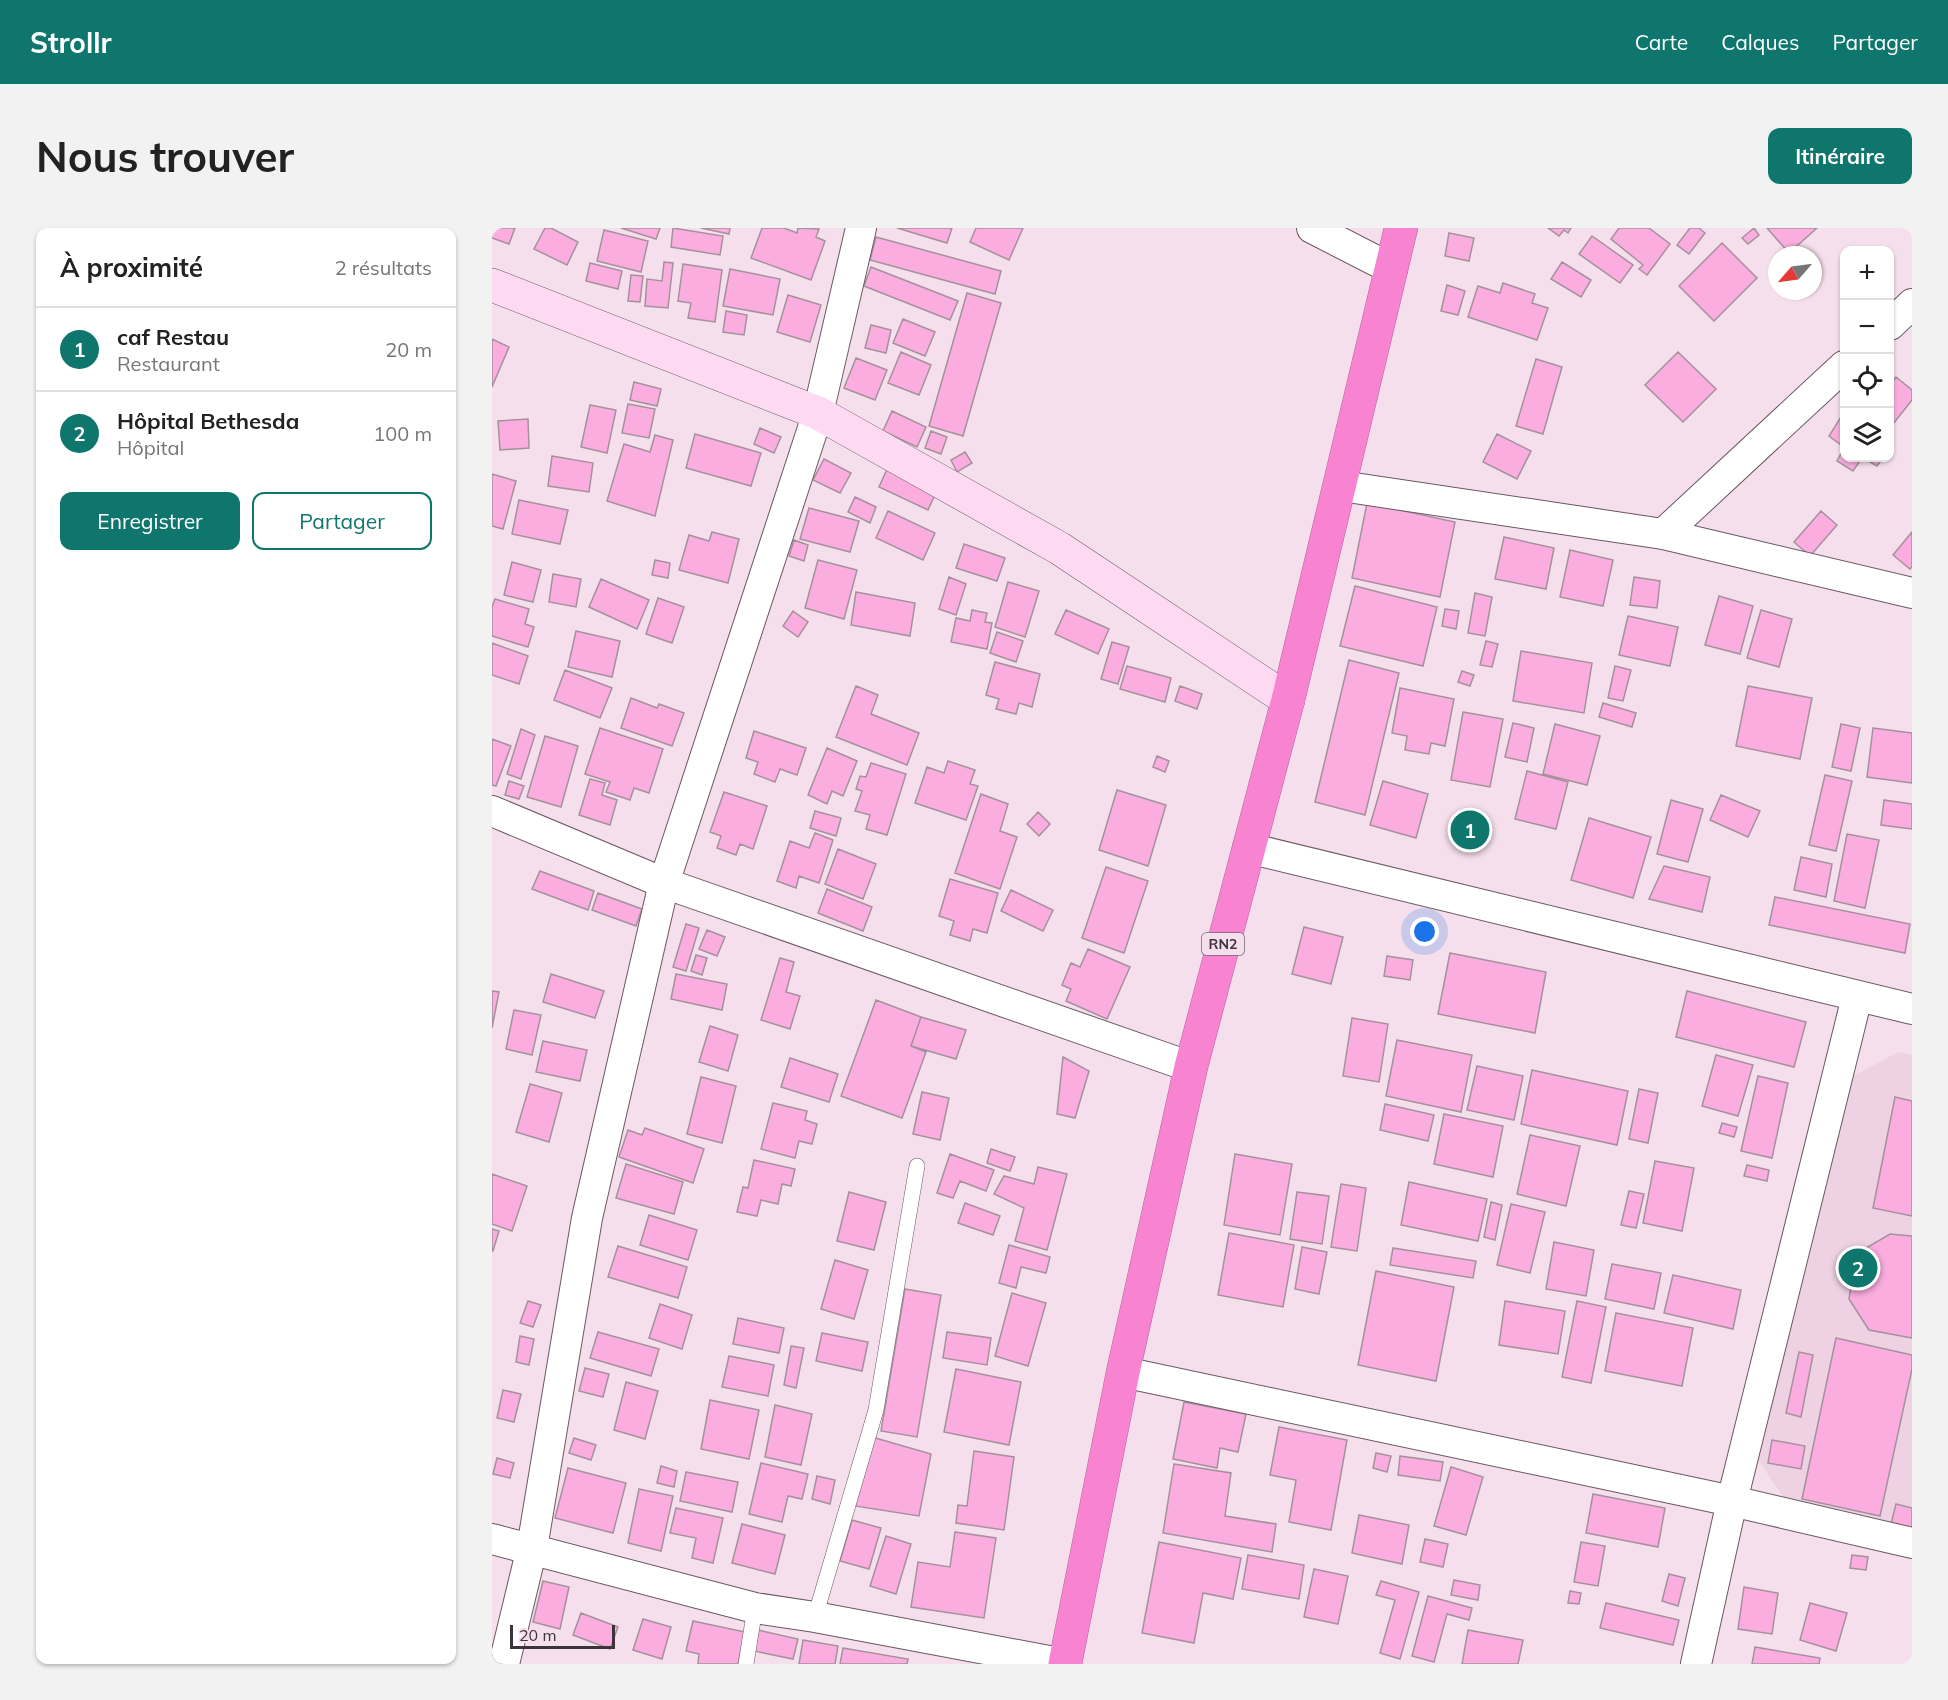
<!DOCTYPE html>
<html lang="fr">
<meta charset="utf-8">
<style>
body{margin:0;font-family:Mulish,sans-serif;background:#f2f2f2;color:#222}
.controls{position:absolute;right:18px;top:18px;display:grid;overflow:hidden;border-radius:12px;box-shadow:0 2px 4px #0004}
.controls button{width:54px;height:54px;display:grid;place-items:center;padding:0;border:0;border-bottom:2px solid #e0e0e0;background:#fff;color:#222;font:30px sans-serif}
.compass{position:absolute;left:1276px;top:18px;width:54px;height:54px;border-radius:50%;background:#fff;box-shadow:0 2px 4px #0004;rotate:242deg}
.scale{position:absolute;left:18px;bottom:15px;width:105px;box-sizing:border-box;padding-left:6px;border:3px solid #3c3439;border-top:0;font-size:16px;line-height:21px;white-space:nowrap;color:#3c3439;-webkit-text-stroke:4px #f5dfec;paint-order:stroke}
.you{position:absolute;left:933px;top:704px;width:21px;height:21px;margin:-15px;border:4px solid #fff;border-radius:50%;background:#1a73e8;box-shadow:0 0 0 9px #1a73e833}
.badge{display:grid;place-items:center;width:39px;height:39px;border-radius:50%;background:#0f766e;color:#fff;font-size:20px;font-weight:700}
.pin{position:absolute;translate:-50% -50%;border:3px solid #fff;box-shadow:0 2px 6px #0006}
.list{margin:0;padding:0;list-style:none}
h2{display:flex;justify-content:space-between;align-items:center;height:78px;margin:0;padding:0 24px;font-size:26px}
h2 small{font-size:20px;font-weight:400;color:#767676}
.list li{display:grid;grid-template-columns:39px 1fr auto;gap:18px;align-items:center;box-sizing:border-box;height:84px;padding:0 24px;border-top:2px solid #e0e0e0}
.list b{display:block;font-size:22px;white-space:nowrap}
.list p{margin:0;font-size:20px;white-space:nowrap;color:#767676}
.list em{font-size:20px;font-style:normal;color:#767676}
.actions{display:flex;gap:12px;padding:18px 24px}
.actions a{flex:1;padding:14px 0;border:2px solid #0f766e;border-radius:12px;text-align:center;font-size:21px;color:#0f766e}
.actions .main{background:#0f766e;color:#fff}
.icon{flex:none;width:33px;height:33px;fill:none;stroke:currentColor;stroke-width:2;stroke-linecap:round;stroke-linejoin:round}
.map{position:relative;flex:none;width:1420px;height:1436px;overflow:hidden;border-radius:12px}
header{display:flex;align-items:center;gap:36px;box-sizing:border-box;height:84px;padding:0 30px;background:#0f766e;color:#fff}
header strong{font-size:28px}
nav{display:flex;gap:33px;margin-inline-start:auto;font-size:21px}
.intro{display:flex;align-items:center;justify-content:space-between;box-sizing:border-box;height:144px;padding:0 36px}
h1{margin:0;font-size:42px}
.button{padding:15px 27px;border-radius:12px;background:#0f766e;color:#fff;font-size:21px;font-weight:700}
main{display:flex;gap:36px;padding:0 36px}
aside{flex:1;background:#fff;border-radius:12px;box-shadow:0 2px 4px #0004}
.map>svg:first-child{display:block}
.built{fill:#eed2e3}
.building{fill:#faadde;stroke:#a5919d;stroke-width:1.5}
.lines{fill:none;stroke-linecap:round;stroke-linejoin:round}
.lane-casing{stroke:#6a5762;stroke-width:16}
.street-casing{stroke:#6a5762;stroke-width:32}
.secondary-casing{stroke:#6a5762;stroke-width:34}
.highway-casing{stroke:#b6679c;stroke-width:34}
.lane{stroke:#fff;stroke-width:15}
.street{stroke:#fff;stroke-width:30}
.secondary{stroke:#fddaf1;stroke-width:33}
.highway{stroke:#f783d1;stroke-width:33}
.labels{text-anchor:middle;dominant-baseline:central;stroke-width:4.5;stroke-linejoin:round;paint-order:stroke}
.shield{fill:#f5dfec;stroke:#74676f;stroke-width:1.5}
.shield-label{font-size:14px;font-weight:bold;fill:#3c3439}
</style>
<header>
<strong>Strollr</strong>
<nav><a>Carte</a><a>Calques</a><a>Partager</a></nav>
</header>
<div class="intro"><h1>Nous trouver</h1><a class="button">Itinéraire</a></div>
<main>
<aside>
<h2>À proximité<small>2 résultats</small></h2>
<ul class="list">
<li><span class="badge">1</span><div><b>caf Restau</b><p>Restaurant</p></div><em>20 m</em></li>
<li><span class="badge">2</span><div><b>Hôpital Bethesda</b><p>Hôpital</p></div><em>100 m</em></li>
</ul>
<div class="actions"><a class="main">Enregistrer</a><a>Partager</a></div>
</aside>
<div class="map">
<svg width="1420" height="1436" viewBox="0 0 1420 1436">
<rect width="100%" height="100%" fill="#f5dfec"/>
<path class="built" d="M1406,824L1420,827V1302L1296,1276L1265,1230L1358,850Z"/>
<path class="building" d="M0,0H23L17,16L0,10Z
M53,0H59L86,14L75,37L42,21Z
M129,0H168L164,11Z
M181,0L231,8L228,27L179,19Z
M209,0H238L237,6Z
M270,0H292L305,5L306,0L327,1L324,9L333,13L319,52L259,30Z
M405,0H460L455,15Z
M484,0H531L517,32L478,14Z
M1056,0H1079L1076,5L1072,2L1067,8Z
M1127,0H1157L1178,16L1155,47L1147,41L1151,37L1119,11Z
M1198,0H1207L1213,5L1197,26L1185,17Z
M1262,0L1267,7L1256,16L1250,10Z
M1275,0H1325L1297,25Z
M112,2L156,13L149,44L105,33Z
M957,5L982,10L977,33L953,28Z
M1100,8L1141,37L1128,55L1087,26Z
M384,9L509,43L503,66L378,32Z
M1230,15L1265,50L1222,93L1187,58Z
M172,34L181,35L176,80L153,78L155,51L170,53Z
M1070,34L1099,52L1089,69L1059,51Z
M98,35L130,43L126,61L94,53Z
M191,36L230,42L223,94L196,90L199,75L186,73Z
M379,39L466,73L458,92L372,58Z
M238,41L288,51L281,87L231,78Z
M139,47L151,48L148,74L136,73Z
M1011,55L1043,66L1040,75L1056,80L1045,112L976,89L986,58L1008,65Z
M955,57L973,63L966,87L949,83Z
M475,65L509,75L471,208L437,198Z
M296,67L329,77L318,114L285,104Z
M234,83L255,87L252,107L231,104Z
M411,91L443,104L433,128L401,115Z
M379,97L399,102L394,125L373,120Z
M0,111L17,119L0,159Z
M409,124L439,137L427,167L396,155Z
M1186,124L1224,161L1191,194L1153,157Z
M364,130L395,142L383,172L352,160Z
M1044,131L1070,139L1051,206L1024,198Z
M1404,149L1420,162V172L1401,196L1398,193V157Z
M142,154L169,161L165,178L138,172Z
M136,176L163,181L157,210L130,205Z
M98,177L124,182L115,225L89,219Z
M400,183L434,199L425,219L391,203Z
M1352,184V219L1337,208Z
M36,191L37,220L8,222L6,193Z
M268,200L289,209L282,225L262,216Z
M439,203L455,209L449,226L433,220Z
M203,206L269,225L259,258L194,240Z
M1005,206L1039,223L1025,251L991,234Z
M163,207L181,212L163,288L115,273L132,216L158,224Z
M1352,220V230H1370L1361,243L1345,233Z
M473,224L480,235L465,244L459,232Z
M60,228L101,235L97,264L56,258Z
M1371,230H1391L1385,238Z
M332,231L359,245L348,265L321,252Z
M397,237L446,260L436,282L387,259Z
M0,246L24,253L11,301L0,298Z
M363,269L384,279L378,295L356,284Z
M27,272L76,282L68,316L20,306Z
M875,275L963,294L948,369L860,350Z
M317,280L367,293L358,324L308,311Z
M396,283L443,305L431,332L384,310Z
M1329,283L1345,297L1318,328L1302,314Z
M220,304L247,311L236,355L187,342L197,307L217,313Z
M1420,304V339L1418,341L1401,327Z
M1012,309L1062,320L1054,361L1003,351Z
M302,312L316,317L312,333L297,328Z
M472,316L513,330L505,353L464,340Z
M1078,322L1121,332L1111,378L1068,369Z
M163,332L178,335L176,350L160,347Z
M326,332L365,342L352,391L313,380Z
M20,334L49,342L41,374L12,367Z
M61,346L89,351L84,379L57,374Z
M457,349L474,356L464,387L447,381Z
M1142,349L1168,353L1165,380L1138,377Z
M109,351L157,372L145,401L97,379Z
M516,354L547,363L533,409L503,399Z
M863,358L945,379L931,438L848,418Z
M364,364L423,375L418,408L359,397Z
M983,365L1000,369L993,408L976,405Z
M1227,368L1261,378L1248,426L1213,417Z
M166,370L192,379L180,415L154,406Z
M3,371L37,381L33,396L42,399L36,419L0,408V379Z
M953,381L967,383L964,401L950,398Z
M480,382L495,385L493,394L500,395L495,421L459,414L464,390L478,393Z
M574,382L617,401L606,426L563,406Z
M1269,382L1300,391L1287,439L1255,430Z
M301,383L316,394L306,409L291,398Z
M1136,388L1186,399L1178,438L1127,427Z
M84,403L128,413L120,449L76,439Z
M505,404L531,413L524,434L498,425Z
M994,413L1006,416L1000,439L988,437Z
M620,414L637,419L626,456L609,451Z
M0,415L36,428L27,456L0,447Z
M1029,423L1100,435L1092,485L1021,473Z
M857,432L907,445L873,587L823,574Z
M503,434L548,446L540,479L527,475L524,486L504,481L507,471L494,467Z
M635,438L679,450L673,474L628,461Z
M1123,438L1139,442L1131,473L1116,470Z
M73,442L120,460L108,490L62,472Z
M970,443L982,447L978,458L966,454Z
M364,458L386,467L379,486L427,505L415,537L344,509Z
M688,458L710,466L705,481L683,473Z
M1256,458L1320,470L1308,531L1244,518Z
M908,460L962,471L953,518L939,515L937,526L913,522L915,508L900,505Z
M139,470L165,480L167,476L192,485L180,518L129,500Z
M1111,475L1144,485L1140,499L1107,489Z
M971,484L1011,491L998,559L959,552Z
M1021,495L1042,500L1035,534L1013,529Z
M1063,496L1108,508L1095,557L1051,546Z
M1349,496L1368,500L1359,543L1340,539Z
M108,500L171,521L157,565L142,560L138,572L114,564L118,554L93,546Z
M1381,500L1420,505V555L1375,549Z
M29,501L43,507L29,551L15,546Z
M262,503L314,520L305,547L288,541L283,554L262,546L266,534L254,530Z
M53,508L86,518L69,579L35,569Z
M0,511L19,518L4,558L0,557Z
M335,520L365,533L351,568L340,563L335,576L316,567Z
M665,528L677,533L673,544L661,539Z
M456,533L483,542L478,556L486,558L474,592L423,575L435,539L452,545Z
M379,535L414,546L395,607L374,601L378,587L363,583L370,563L364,561L368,548L374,549Z
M1035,543L1076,554L1064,601L1023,591Z
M1333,547L1360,553L1344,623L1317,617Z
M98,551L113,555L110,567L125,572L118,597L87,587Z
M17,553L32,558L27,571L13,567Z
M891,553L936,566L924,610L878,597Z
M625,562L674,577L656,638L607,622Z
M232,564L275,578L261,621L248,616L244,627L225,620L229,608L218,604Z
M489,566L516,576L508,603L525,609L508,661L463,645Z
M1229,567L1268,583L1256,609L1218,592Z
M1179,572L1211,581L1196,634L1165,626Z
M1392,572L1420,576V601L1389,597Z
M323,583L349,590L344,608L318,600Z
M546,584L558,596L547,608L535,596Z
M1097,590L1159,609L1141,670L1079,652Z
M323,605L341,612L327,655L307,648L304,660L285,653L298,613L317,620Z
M1355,606L1387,612L1373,680L1342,673Z
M346,621L384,636L371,671L333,656Z
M1309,629L1340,636L1334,669L1302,662Z
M1172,638L1218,649L1210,684L1157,671Z
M614,639L656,653L632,725L590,710Z
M48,643L102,663L96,682L40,661Z
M458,651L506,665L495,705L481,701L478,713L458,707L462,693L447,688Z
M335,661L380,679L371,703L326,685Z
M519,662L561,682L551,703L509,683Z
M106,665L150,681L144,698L100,682Z
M1283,669L1418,696L1413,725L1277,697Z
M194,696L207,700L194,743L181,739Z
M812,699L851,709L839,756L800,746Z
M215,702L233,709L225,728L207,721Z
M596,721L638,739L615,791L574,773L579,761L570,757L579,735L588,739Z
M958,725L1054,744L1043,805L946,786Z
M204,727L215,730L210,747L199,743Z
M895,728L921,732L918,752L892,748Z
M288,730L302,734L294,764L308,768L298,801L269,792Z
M59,746L112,763L103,790L51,774Z
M184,746L235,756L230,782L179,771Z
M0,763L7,764L0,800Z
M1195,763L1314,794L1302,839L1184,809Z
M384,772L429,789L419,818L434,824L410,890L349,868Z
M22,782L49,787L40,827L14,821Z
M429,789L474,802L464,831L419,818Z
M860,790L896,796L887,854L851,848Z
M218,798L246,807L236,843L207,834Z
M905,812L980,827L969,884L894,868Z
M51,813L95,822L88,853L44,844Z
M1224,827L1261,837L1246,888L1210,878Z
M571,829L597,843L583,890L565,886Z
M298,830L346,846L337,874L289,859Z
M985,838L1031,848L1022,892L975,882Z
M1040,842L1136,863L1125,917L1029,896Z
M1266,848L1296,855L1280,930L1249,923Z
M209,849L244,858L230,915L195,906Z
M38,856L70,865L57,914L24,904Z
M1147,861L1166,865L1156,915L1137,911Z
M430,864L457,870L448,912L421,906Z
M1403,869L1420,873V988L1381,980Z
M281,875L315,883L313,892L325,896L320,916L307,913L303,930L269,921Z
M893,876L942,887L936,913L888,902Z
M952,886L1011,898L1001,949L942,936Z
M1230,895L1245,899L1242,909L1227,905Z
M153,900L212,921L201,955L127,929L136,902L150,907Z
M1038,907L1088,918L1074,978L1025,966Z
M499,921L523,929L518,943L495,935Z
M458,926L502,942L494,963L468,953L461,970L445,965Z
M743,926L800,936L788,1007L732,997Z
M262,932L303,941L299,958L290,956L286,976L269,972L265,988L245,984L251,959L256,960Z
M1163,933L1202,940L1190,1003L1151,995Z
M134,936L191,954L182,986L124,970Z
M1255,937L1277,942L1275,953L1252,948Z
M546,939L575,946L555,1022L523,1013L532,980L502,966L512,948L542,956Z
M0,946L35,958L20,1003L0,996Z
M917,954L995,971L986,1013L909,997Z
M849,956L874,960L865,1023L839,1019Z
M1137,963L1152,966L1144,1000L1129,997Z
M357,964L394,974L382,1022L345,1013Z
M805,964L837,968L830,1016L798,1011Z
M999,974L1010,977L1003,1012L992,1009Z
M473,975L508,988L501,1007L466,995Z
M1019,976L1053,984L1038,1045L1005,1037Z
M157,987L205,1002L196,1032L148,1017Z
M0,1001L7,1003L1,1023H0Z
M737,1005L802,1017L791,1079L726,1067Z
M1398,1006L1420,1008V1110L1377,1102L1357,1071L1364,1026Z
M1062,1014L1102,1022L1094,1068L1054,1061Z
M517,1017L558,1029L554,1045L529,1039L524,1060L507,1055Z
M126,1018L195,1039L186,1070L116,1049Z
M810,1019L835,1024L827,1066L803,1061Z
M901,1020L984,1033L981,1050L898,1037Z
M343,1032L376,1042L362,1091L329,1081Z
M1120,1036L1169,1045L1162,1081L1113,1071Z
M884,1043L962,1059L944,1153L866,1137Z
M1181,1047L1249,1062L1241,1101L1172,1085Z
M413,1061L449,1067L425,1209L389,1203Z
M520,1065L554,1075L536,1138L503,1128Z
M36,1073L49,1077L41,1099L28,1095Z
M1013,1073L1073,1083L1066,1126L1007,1117Z
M1085,1073L1114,1079L1099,1155L1070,1149Z
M168,1076L200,1087L190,1121L157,1110Z
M1124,1085L1201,1100L1190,1158L1113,1143Z
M246,1090L292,1100L287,1125L241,1116Z
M106,1104L167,1121L159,1148L98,1130Z
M455,1104L499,1110L495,1137L451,1130Z
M330,1105L376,1114L370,1143L324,1133Z
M28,1108L42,1111L37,1137L24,1134Z
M1344,1110L1420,1127V1141L1388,1288L1310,1271Z
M299,1118L312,1120L304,1160L292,1157Z
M1307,1124L1321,1127L1309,1189L1294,1185Z
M237,1128L282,1137L276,1168L230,1159Z
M93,1140L117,1146L111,1169L87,1163Z
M464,1141L529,1154L517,1217L452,1204Z
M134,1154L166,1163L153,1211L122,1202Z
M11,1162L29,1166L22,1194L5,1190Z
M218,1172L267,1182L257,1231L209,1221Z
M692,1174L754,1186L746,1224L728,1220L725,1240L681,1231Z
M283,1177L320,1186L309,1237L273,1229Z
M787,1199L855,1212L839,1302L797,1294L804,1252L778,1247Z
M380,1209L439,1226L427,1288L363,1278Z
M82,1210L104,1217L99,1232L77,1225Z
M1280,1212L1313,1218L1309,1241L1276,1235Z
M482,1223L522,1229L512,1302L464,1295L466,1277L475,1278Z
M884,1225L899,1228L895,1244L881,1240Z
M908,1228L951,1234L948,1253L906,1247Z
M5,1230L22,1235L18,1250L1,1246Z
M269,1235L316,1246L310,1271L296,1268L290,1294L257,1286Z
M682,1236L739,1245L733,1288L784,1296L780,1324L671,1305Z
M169,1238L185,1243L182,1259L165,1255Z
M959,1239L991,1249L974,1307L942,1298Z
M76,1240L134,1255L121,1305L63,1290Z
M194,1244L246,1254L240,1284L188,1273Z
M325,1248L343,1252L338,1276L320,1271Z
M147,1261L181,1268L169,1323L136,1315Z
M1101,1266L1173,1280L1166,1319L1094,1305Z
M1404,1276L1420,1280V1301L1399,1296Z
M184,1280L231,1290L221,1335L200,1330L204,1310L178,1305Z
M867,1287L917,1297L910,1336L860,1325Z
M360,1292L389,1300L377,1341L348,1333Z
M250,1296L293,1307L283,1346L240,1335Z
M463,1304L504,1310L492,1390L419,1379L426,1334L458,1339Z
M394,1308L419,1316L404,1366L378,1358Z
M933,1311L956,1316L951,1339L928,1334Z
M667,1314L749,1330L741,1371L711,1365L702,1415L650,1405Z
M1089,1314L1113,1318L1106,1358L1082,1354Z
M756,1327L812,1337L807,1371L750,1361Z
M1360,1327L1376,1329L1374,1342L1358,1340Z
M822,1341L856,1348L846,1396L812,1389Z
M1177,1346L1193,1350L1186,1378L1170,1373Z
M962,1352L988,1357L986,1372L959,1367Z
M51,1353L77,1359L68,1401L41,1394Z
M889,1353L927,1364L908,1431L888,1425L903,1372L884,1367Z
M1252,1359L1286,1365L1280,1406L1246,1401Z
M1078,1363L1089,1365L1087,1376L1076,1375Z
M936,1368L980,1380L977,1392L955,1386L942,1434L920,1428Z
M1114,1375L1187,1392L1181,1417L1108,1400Z
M1318,1375L1355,1385L1344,1423L1308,1412Z
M89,1385L126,1399L118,1421L81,1407Z
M151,1391L179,1399L170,1431L141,1422Z
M201,1393L253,1404L246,1436H206L207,1426L194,1423Z
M266,1402L306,1411L301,1431L262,1423Z
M976,1402L1031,1412L1026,1436H970Z
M311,1412L346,1418L343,1436H307Z
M1263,1419L1328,1430L1327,1436H1260Z
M351,1420L416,1431L415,1436H348Z"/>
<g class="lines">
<g class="lane-casing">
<path id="lane" d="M323,1389L384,1182L425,938
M254,1436L263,1380"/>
</g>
<g class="street-casing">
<path id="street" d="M820,0L900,41
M1398,97L1420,76
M849,258L1171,306L1420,365
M1171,306L1352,138
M0,583L172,655L699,839
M756,620L1420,781
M631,1144L1240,1273L1420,1315
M0,1311L263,1380L323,1389L573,1436
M12,1436L40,1320L95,990L172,655L326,185L369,0
M1204,1436L1240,1273L1365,769"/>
</g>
<g class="secondary-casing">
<path id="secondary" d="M0,57L326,185L567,320L796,472"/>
</g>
<g class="highway-casing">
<path id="highway" d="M573,1436L631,1144L699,839L796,472L909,0"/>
</g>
<use href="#lane" class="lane"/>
<use href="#street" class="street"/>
<use href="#secondary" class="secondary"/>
<use href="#highway" class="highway"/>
</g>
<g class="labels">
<rect class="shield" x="710" y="705" width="42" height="22" rx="4.5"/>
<g class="shield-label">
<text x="731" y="716">RN2</text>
</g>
</g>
</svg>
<div class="controls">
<button>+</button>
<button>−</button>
<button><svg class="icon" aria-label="locate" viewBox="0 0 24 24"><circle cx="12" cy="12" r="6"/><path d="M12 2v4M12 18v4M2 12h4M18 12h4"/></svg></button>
<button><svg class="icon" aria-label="layers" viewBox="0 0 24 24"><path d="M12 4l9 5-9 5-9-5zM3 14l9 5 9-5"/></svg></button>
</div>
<svg class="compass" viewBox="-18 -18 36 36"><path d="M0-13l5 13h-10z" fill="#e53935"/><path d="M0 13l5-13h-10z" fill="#767676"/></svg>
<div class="scale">20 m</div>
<div class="you"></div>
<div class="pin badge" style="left:978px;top:602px">1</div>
<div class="pin badge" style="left:1366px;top:1040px">2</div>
</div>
</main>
